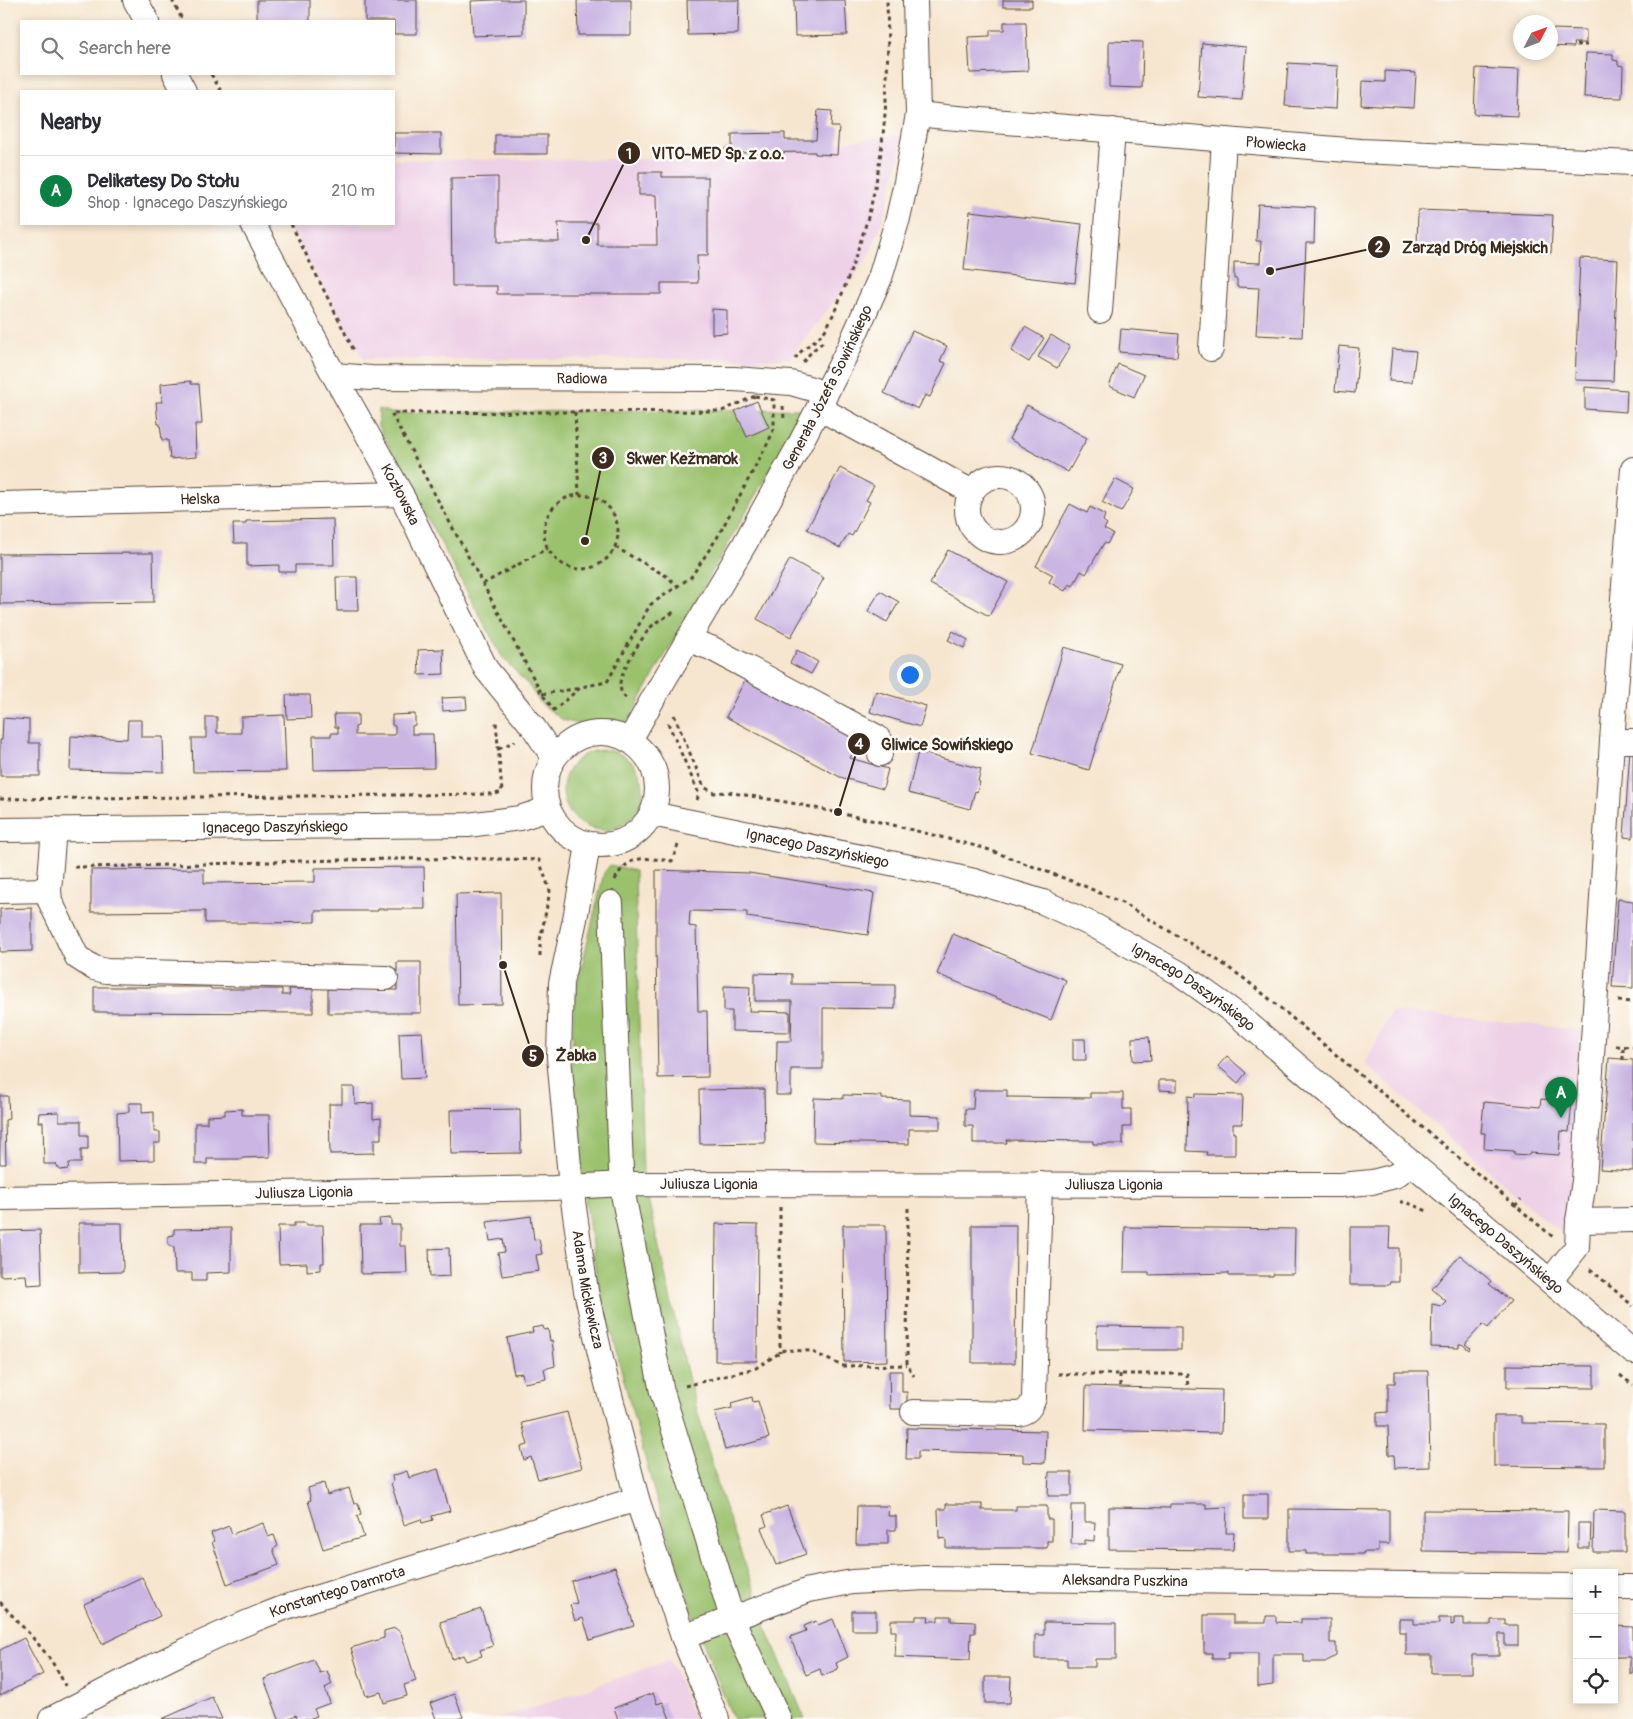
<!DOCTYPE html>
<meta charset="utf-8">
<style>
body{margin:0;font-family:Pangolin,sans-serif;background:#f2f2f3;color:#2b2b33}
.controls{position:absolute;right:15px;bottom:15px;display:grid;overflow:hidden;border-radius:0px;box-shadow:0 2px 8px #0003}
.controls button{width:45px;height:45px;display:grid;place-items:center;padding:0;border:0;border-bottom:1px solid #e1e1e2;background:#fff;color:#2b2b33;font:25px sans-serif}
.compass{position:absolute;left:1513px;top:15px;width:45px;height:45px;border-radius:50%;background:#fff;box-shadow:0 2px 8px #0003;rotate:48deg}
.you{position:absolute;left:909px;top:674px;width:18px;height:18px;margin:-12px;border:4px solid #fff;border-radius:50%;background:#1a73e8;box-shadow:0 0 0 8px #1a73e833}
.badge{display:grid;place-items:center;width:32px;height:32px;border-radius:50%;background:#0b8043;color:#fff;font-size:16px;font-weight:700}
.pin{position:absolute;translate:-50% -41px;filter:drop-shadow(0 1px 2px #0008)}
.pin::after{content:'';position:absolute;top:26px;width:18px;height:15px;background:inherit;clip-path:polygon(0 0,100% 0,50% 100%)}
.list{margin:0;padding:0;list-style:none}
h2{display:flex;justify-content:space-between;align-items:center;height:65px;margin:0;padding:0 20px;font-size:21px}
h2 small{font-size:16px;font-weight:400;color:#7c7c81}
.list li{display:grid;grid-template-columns:32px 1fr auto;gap:15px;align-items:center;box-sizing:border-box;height:70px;padding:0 20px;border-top:1px solid #e1e1e2}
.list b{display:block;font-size:19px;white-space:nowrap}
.list p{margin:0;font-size:16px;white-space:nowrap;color:#7c7c81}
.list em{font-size:16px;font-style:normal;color:#7c7c81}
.icon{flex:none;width:28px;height:28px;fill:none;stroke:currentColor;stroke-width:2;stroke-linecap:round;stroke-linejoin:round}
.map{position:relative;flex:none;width:1633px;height:1719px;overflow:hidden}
.search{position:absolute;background:#fff;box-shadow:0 2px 8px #0003;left:20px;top:20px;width:375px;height:55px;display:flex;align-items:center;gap:12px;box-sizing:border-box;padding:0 18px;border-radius:0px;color:#7c7c81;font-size:19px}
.panel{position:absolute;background:#fff;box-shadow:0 2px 8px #0003;left:20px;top:90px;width:375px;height:135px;border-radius:0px}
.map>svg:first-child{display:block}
.built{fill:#eed0e7}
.green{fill:#9ac16c;stroke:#6a7645}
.building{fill:#cab5e3}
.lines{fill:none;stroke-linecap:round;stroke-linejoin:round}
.minor-casing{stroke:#574639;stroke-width:26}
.path{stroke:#574639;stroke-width:3;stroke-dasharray:4 4;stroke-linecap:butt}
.minor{stroke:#fff;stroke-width:24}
.labels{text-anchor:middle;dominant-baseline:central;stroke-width:5;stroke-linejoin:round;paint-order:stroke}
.street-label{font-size:15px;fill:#3b2a1e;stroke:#fdfcf7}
.leader{fill:none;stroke:#3b2a1e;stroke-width:2}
.callout-dot{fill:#3b2a1e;stroke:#fdfcf7;stroke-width:2}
.mark-label{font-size:15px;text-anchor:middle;font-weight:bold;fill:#fff}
.callout-label{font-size:16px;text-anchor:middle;font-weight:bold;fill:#3b2a1e;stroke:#fdfcf7;stroke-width:5;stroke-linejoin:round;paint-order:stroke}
</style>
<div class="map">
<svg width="1633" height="1719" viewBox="0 0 1633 1719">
<rect width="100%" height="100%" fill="#fdfcf7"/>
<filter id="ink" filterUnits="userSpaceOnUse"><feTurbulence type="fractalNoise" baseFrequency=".02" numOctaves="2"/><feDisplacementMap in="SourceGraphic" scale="10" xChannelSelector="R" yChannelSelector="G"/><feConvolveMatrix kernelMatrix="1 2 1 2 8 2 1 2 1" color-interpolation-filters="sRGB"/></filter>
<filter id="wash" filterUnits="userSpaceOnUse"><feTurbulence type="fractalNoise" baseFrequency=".0096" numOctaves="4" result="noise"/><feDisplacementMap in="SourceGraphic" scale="20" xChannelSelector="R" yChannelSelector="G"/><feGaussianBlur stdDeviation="1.12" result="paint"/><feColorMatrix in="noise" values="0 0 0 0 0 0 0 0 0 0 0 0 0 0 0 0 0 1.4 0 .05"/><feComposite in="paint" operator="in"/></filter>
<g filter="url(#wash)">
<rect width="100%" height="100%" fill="#f6e6cf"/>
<path class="built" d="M905,134L884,217L869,257L789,359H363L288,224H394V160L711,159Z
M1391,1012L1415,1013L1581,1030L1574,1102L1572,1243L1365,1064Z
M670,1660L694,1719H496L535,1707Z"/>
<path class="green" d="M379,409L391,413L804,409L623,730L589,727L563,720L540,703L529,686L502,657L378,426Z
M563 790a40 40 0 1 1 80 0a40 40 0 1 1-80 0Z
M610,865L635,871L643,1176L689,1381L720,1493L758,1601L762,1618L805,1719H733L696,1624L653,1488L597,1280L582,1175L572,1065L574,999L604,873Z"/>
<g id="blocks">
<path class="building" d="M257,0H310V21H257Z
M365,0H417V34H394V21H365Z
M496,0H524V34L473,36L471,1Z
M577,0H631V35H578Z
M687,0H739L738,34L688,35Z
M794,0H845L847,35L795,36Z
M1003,0H1032V7H1003Z
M1004,22H1026L1028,71L970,73L968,37L990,36V30H1004Z
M1550,29L1586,30V43H1573L1574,47L1550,46Z
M1109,41L1143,42L1142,88L1109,87Z
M1202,43L1246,47L1242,100L1198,97Z
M1586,53L1613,54V60L1618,61V65L1623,66L1622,98L1584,97Z
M1288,63L1338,66L1336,109L1285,106Z
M1476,68L1519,70L1517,116L1474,114Z
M1385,71L1416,73L1414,108L1361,105L1362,81L1385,82Z
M818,110L832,111L831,127H839L837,155L815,154V152L725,153V148H732V134L785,133V140H816Z
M394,133H441V154L394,153Z
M495,135H547V154H495Z
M639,172H662V177H708V255H697L698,283H661V294H497V286H452L451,178L498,177V242H559L558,223H597V245H657L656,195H639Z
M1258,204L1315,207L1314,243H1306L1302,337L1256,335L1259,288L1237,287V279H1234V262L1260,263L1261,241H1256Z
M1418,210L1553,215L1551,253L1417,247Z
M970,211L1082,224L1075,283L964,270Z
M1580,258L1618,260L1613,381L1575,380Z
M712,309L727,310V333L712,334Z
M1025,327L1044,338L1029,362L1011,351Z
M1121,329L1179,334L1177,357L1119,352Z
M912,331L947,346L940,361L946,363L930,397L925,395L918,409L884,393Z
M1051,335L1070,347L1057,368L1038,357Z
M1339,346L1359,348L1355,393L1335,391Z
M1392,349L1416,351L1412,382L1389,381Z
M1118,364L1144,375L1134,397L1109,386Z
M191,381V384H199L202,424H195L196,457L170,459L168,440H162L160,424H158L156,402H162L161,384Z
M1585,387L1627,390L1626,412L1585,409Z
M757,401L769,427L747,437L735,411Z
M1027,405L1087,438L1068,472L1009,439Z
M840,468L874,486L866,500L870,502L852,536L848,534L840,548L807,529Z
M1115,479L1134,489L1121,512L1102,502Z
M1070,504L1087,513L1090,507L1105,515L1103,521L1107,524L1104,529L1113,534L1107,544L1104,543L1086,574L1081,571L1073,586L1069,584L1065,591L1049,582L1053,575L1036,566Z
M333,519L334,565H295V572H279V565L247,566V543H234L233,524H246V521Z
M948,550L1008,582L989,616L930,584Z
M153,553L154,602L0,604V554Z
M790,559L824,578L791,637L757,619Z
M336,577H357L358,611H337Z
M880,591L899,602L887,622L868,611Z
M953,631L968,640L964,648L948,640Z
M1064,647L1121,664L1089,770L1032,753Z
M443,649L444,674L419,675L418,650Z
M797,650L818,662L811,674L790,663Z
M745,680L860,740L850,758L888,769L883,789L840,777L726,717Z
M876,691L926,706L920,727L870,712Z
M286,695H310L311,718L287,719Z
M466,697L467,709L443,711L442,698Z
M334,714H358V726L355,727V735H395V726L392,725V715L415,714V725L412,726V734H433L434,768L314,770L313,736H331V733H338V727H335Z
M284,715L286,771L193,772L192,738H206V717H217V733H241V717Z
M3,718L29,720V743H40V776H0V740H2Z
M128,720H141V737H163L164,772L70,770L71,736L127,739Z
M1630,750H1633V838L1624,837Z
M918,752L981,769L978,781L980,782L977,792L975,791L970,809L908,793Z
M424,867L425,909H378V911H315V922L261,923H205V911L91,912V870L204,869V883L315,882V868Z
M656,870L749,873L874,893L868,935L747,917V912L690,911L689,926L696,927L698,1011H707L708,1077L658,1078L656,946Z
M501,893L502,1004L458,1005L456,894Z
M1618,899L1633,901V988L1612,987Z
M32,908V951L0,952V909Z
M953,934L1066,980L1051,1020L937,974Z
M397,962H421V1013H328V989L397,990Z
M755,973L792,974V984L895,985V1009L823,1008V1069H791V1095H776L777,1041H791L792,1001H755Z
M724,986L750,987L749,1011L790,1012V1032L732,1031V1011H724Z
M94,987H210L211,989H282V995H290L289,989H313V1013L94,1012Z
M422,1032L425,1078L401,1079L399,1033Z
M1149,1037L1151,1060L1133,1061L1132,1038Z
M1073,1039H1085L1086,1060H1073Z
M1227,1056L1246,1073L1238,1083L1218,1066Z
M1609,1058L1633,1060V1171L1600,1169Z
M1159,1080H1177V1091L1159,1090Z
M342,1087H354L355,1104L373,1103V1119L381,1118V1139H374V1153L330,1154L329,1104H342Z
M764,1089L765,1143L700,1144L699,1090Z
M974,1090H1007V1097L1090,1098V1093H1123V1109H1131V1127H1123V1144H1093V1141L1006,1140L1007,1143H973V1126H965V1109H973Z
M1195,1094L1243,1095L1242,1124H1233V1133H1235V1155H1206L1207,1152L1187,1151L1188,1096L1195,1097Z
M843,1095L882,1096V1099L909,1100V1115L940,1116V1129H909V1144L813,1142L814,1098L843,1099Z
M0,1096H8L9,1119L5,1120L6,1164H0Z
M1541,1099L1572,1102L1569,1132L1561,1131L1559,1155L1530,1153L1529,1155L1514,1154V1151L1484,1149L1485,1133H1481L1484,1102L1540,1107Z
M129,1103H142V1113L154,1112V1132H160V1143H154V1160L118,1161L117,1113L129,1112Z
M242,1109V1115H269L270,1157L242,1158V1159H207V1164H195V1123H207V1116L225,1115V1110Z
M520,1109L521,1153L451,1154L450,1110Z
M59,1112V1121H81V1135H88V1149H81V1163H69L68,1169L60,1170L56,1164H44L43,1122H38L39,1113Z
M531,1216L534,1240L539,1239L542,1254L536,1255L539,1271L502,1276L498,1253L505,1252L503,1239L490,1241L487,1222Z
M391,1218V1225H400V1246H406L407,1273L361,1274L360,1225H380L379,1219Z
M79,1223H122L123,1272L79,1273Z
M294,1223H306L307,1225H323L324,1263H321V1270L307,1271V1263L279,1264L278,1226H294Z
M716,1224L758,1225L757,1361H715Z
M843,1225H886L887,1361L844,1362Z
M972,1225H1016L1015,1363H972Z
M1125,1227L1295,1229L1294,1274H1273V1276H1229V1273L1149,1275V1272H1124Z
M1350,1227H1390L1389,1248H1399V1282H1390L1389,1285H1350Z
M231,1228V1272L206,1273V1281H192V1273H175L174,1248L168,1244V1236L174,1235V1229Z
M40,1230L42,1284L27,1285L26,1275L0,1276V1231Z
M449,1248L450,1276L430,1277L429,1249Z
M1460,1255L1491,1281L1489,1284L1511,1301L1488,1328L1483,1324L1465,1344L1470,1348L1469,1350L1462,1344H1459V1348L1431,1347L1432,1304L1441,1306L1446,1301L1432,1289Z
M543,1326L544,1330L548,1329L550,1341L552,1340L555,1366L544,1369L546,1379L524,1383L522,1373L514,1374L507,1338L533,1332L532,1328Z
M1097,1326L1181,1327V1350H1097Z
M1507,1365L1594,1366V1388L1507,1387Z
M889,1371H902V1392H907V1409H890Z
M1395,1371H1428L1430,1467L1395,1468L1394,1455H1389L1388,1426H1377V1413L1388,1412V1383H1395Z
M1086,1386L1222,1390L1221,1433L1085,1430Z
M752,1397L753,1402L758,1401L769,1438L725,1450L715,1412L732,1408L731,1403Z
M567,1412L582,1468L538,1479L531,1457L524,1460L521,1447L528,1445L522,1423Z
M1494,1416H1521V1423L1604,1424V1467L1494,1466Z
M907,1428L1046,1431L1045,1463L1023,1462V1454L918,1451V1459H906Z
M438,1469L450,1511L432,1516L433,1520L422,1523L421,1519L404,1525L391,1483L393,1482L392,1476L407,1471L409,1478Z
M1049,1472H1072V1496H1048Z
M324,1483L327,1495L349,1488L354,1504L358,1503L361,1514L357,1516L364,1537L323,1549L308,1501L311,1500L308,1488Z
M1244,1494H1268V1519H1244Z
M946,1504H982V1510H1016V1506H1047V1519H1052V1541H1047V1548H946V1539L939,1538L938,1509H946Z
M1170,1504H1206V1508L1227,1507L1226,1533H1234L1233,1550L1109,1549V1507L1170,1508Z
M1072,1505H1085V1522H1095L1094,1541L1085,1540V1544H1071Z
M787,1506L806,1554L776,1565L761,1528L767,1526L763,1515Z
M857,1506H889L888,1516H896V1530H888V1544H856Z
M1289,1509L1389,1510V1544H1378V1552H1363V1554H1306V1551H1289Z
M1423,1510L1568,1511L1567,1553L1423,1551Z
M1594,1510L1625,1511V1552H1593Z
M263,1523L268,1537L274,1535L278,1546L273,1549L279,1565L227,1584L212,1542L214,1541L211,1533L229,1526L232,1534Z
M1578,1523H1591L1590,1548H1578Z
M615,1567L630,1609H629L634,1626L590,1640L583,1618L575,1621L570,1605L577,1603L571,1581Z
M142,1577L160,1616L102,1644L84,1604Z
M481,1609L493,1646L480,1650L482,1656L466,1661L463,1655L452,1659L440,1622Z
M852,1611H876V1630H852Z
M1204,1615H1233V1623H1266V1616H1276V1622L1301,1623V1619H1330V1643H1336V1656L1325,1662H1304V1654H1273V1685L1258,1687V1653H1228V1659H1212V1653H1204Z
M916,1616H929L928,1621H938V1616H951V1621L975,1622V1633H971L970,1660L895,1657L896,1631H891V1620H916Z
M1439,1618H1451V1625L1454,1624V1618H1464V1625H1491V1620H1505V1625H1518V1646H1505V1634H1499V1655H1472V1673H1431V1655H1406V1632H1399V1619H1414V1624H1439Z
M833,1619L848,1657L836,1663L838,1669L822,1676L820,1669L806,1675L790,1637L806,1631L804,1626L816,1621L818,1625Z
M1044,1622L1116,1623V1659H1095V1667H1067V1659H1035V1635H1044Z
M1614,1626L1633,1627V1674H1630V1657H1614Z
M395,1628L401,1633L416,1681L404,1685L407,1696L384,1703L381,1692L366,1696L351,1648L384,1638V1631Z
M24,1638L43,1674L0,1696V1650Z
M314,1660L320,1673L327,1671L332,1684L325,1688L330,1703L314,1709L317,1716L308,1719H298L296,1715L287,1719H279L264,1679Z
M985,1677H1011L1010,1703H985Z
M653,1693L657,1704L663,1702L670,1719H618L614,1708Z
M454,1694L463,1717L458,1719H436L430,1703Z
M212,1697L222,1719H162Z"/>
</g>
</g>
<g filter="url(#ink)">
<use href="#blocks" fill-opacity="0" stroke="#574639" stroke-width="1"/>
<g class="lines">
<g class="minor-casing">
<g id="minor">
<path d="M135,0L147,21"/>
<path d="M175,74L184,91"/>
<path id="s1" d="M918,114L945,117L1360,151L1633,163"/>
<path id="s2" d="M253,224L334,375L401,494L486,669L534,728L554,758"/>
<path d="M1100,311L1113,130"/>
<path d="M1211,349L1224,140"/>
<path id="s3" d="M334,375L371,378L734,379L791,383L812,389L825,396"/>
<path d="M819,408L972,492"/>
<circle cx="1000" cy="509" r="33"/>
<path id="s4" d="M0,504L401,494"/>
<path d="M688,640L711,648L877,737L882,743L880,754"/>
<circle cx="601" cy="789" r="56"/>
<path id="s5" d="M630,740L654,697L744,545L801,442L848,350L880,278L898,218L906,182L918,114L915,0"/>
<path d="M1612,741L1633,469"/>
<path id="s6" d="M652,814L939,873L974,881L1043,902L1095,926L1179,973L1239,1016L1633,1352"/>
<path d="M54,829L49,890L50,901L77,957L94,968L106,971L386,978"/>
<path id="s7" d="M0,830L468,825L520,818L548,809"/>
<path id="s8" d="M588,845L575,919L561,983L559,1057L571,1187L586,1291L604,1372L637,1499L683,1637L717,1719"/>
<path d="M0,891L49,890"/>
<path d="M611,903L621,1170L624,1199L662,1392L729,1608L738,1631L779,1719"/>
<path id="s9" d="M0,1198L554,1188L622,1184L1341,1185L1372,1182L1395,1176L1412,1163"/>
<path d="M1578,1221L1633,1220"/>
<path d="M1550,1281L1577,1247L1578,1221L1584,1181L1612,741H1633"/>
<path d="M913,1412L1018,1414C1028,1412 1031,1407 1034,1398L1040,1184"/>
<path d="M1614,1587H1633"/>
<path id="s10" d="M683,1637L809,1590L852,1582L925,1578L1577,1586"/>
<path id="s11" d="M51,1719C128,1679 204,1638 286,1607L637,1499"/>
</g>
</g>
<path class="path" d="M172,0L183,21
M1576,45H1587
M211,74L221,91
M291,224L355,353
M795,359C803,346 820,340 827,327C837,308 845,287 852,267C859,245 867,224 872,201C887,136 889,67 887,0
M803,362L812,351L823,342
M755,396L774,400V428L769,441L717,538L691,577L650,605L607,682L581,687L554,710L542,694L391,413L722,411Z
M783,406L784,419
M575,412L579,495
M544 532a37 37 0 1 1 74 0a37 37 0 1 1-74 0Z
M615,547L668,577L678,587
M483,584L548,548
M542,694L581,688
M626,698C622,695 620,690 620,684C620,672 645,631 655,623C661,619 669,616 675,611
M674,715L704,787L714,793L728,792L797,804L889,824L984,848L1082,885L1122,903L1213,957L1242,977L1272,1001L1553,1237
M668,723L699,794L697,800
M499,749L515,741
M0,799L495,794L502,792L496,722
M74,867C229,865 385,855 539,860L550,891L540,941V956
M615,880C628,853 646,858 672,861L678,845
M1618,1001L1633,1002
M1616,1046L1633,1047
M1623,1060V1047
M1400,1202H1406L1427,1211
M1515,1206L1521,1199
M780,1207V1353
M908,1208L907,1365L914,1376
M1590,1269L1633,1306
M1058,1374H1187L1188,1389
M1120,1374V1388
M1620,1375L1633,1385
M685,1386L756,1368L784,1350L811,1351L842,1366L907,1365
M0,1602C21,1626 53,1655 65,1686"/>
<use href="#minor" class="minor"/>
</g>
</g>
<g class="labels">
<g class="street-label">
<text stroke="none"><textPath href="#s1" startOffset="359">Płowiecka</textPath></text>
<text stroke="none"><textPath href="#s3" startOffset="248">Radiowa</textPath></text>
<text stroke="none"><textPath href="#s5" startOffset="404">Generała Józefa Sowińskiego</textPath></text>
<text stroke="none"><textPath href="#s2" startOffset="308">Kozłowska</textPath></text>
<text stroke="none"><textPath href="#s4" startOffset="200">Helska</textPath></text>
<text stroke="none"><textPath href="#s7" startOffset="275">Ignacego Daszyńskiego</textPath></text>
<text stroke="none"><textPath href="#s6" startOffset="169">Ignacego Daszyńskiego</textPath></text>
<text stroke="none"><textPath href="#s6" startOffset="574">Ignacego Daszyńskiego</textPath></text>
<text stroke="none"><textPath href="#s9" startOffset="709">Juliusza Ligonia</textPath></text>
<text stroke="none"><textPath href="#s9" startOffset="1114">Juliusza Ligonia</textPath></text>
<text stroke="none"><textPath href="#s9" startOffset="304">Juliusza Ligonia</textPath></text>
<text stroke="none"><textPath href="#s6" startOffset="979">Ignacego Daszyńskiego</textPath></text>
<text stroke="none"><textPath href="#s8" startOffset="449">Adama Mickiewicza</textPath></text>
<text stroke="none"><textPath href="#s10" startOffset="451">Aleksandra Puszkina</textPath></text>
<text stroke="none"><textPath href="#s11" startOffset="314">Konstantego Damrota</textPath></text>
</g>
</g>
<path class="leader" d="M586 240L629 153M1270 271L1379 247M585 541L603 458M838 812L859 744M503 965L533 1056"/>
<g class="callout-dot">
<circle cx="586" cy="240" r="5"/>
<circle cx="1270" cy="271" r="5"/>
<circle cx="585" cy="541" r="5"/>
<circle cx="838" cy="812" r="5"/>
<circle cx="503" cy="965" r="5"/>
<circle cx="629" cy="153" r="12"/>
<circle cx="1379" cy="247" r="12"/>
<circle cx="603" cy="458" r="12"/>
<circle cx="859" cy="744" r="12"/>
<circle cx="533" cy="1056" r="12"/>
</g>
<g class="mark-label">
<text x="629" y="159">1</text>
<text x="1379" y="252">2</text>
<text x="603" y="463">3</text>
<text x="859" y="749">4</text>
<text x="533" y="1061">5</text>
</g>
<g class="callout-label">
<text x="718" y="159">VITO-MED Sp. z o.o.</text>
<text x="1475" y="253">Zarząd Dróg Miejskich</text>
<text x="682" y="464">Skwer Kežmarok</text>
<text x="947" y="750">Gliwice Sowińskiego</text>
<text x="576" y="1061">Żabka</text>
</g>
</svg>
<div class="controls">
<button>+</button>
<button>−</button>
<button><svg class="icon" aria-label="locate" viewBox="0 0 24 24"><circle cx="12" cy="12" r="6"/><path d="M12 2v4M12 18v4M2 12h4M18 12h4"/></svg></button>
</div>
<svg class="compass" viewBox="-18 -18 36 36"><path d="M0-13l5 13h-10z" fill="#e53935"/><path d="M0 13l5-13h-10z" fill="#7c7c81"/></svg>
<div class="you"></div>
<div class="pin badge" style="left:1561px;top:1118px">A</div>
<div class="search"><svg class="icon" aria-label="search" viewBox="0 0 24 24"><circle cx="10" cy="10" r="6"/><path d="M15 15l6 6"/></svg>Search here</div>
<section class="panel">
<h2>Nearby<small></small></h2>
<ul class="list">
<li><span class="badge">A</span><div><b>Delikatesy Do Stołu</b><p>Shop · Ignacego Daszyńskiego</p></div><em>210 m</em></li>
</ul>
</section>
</div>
